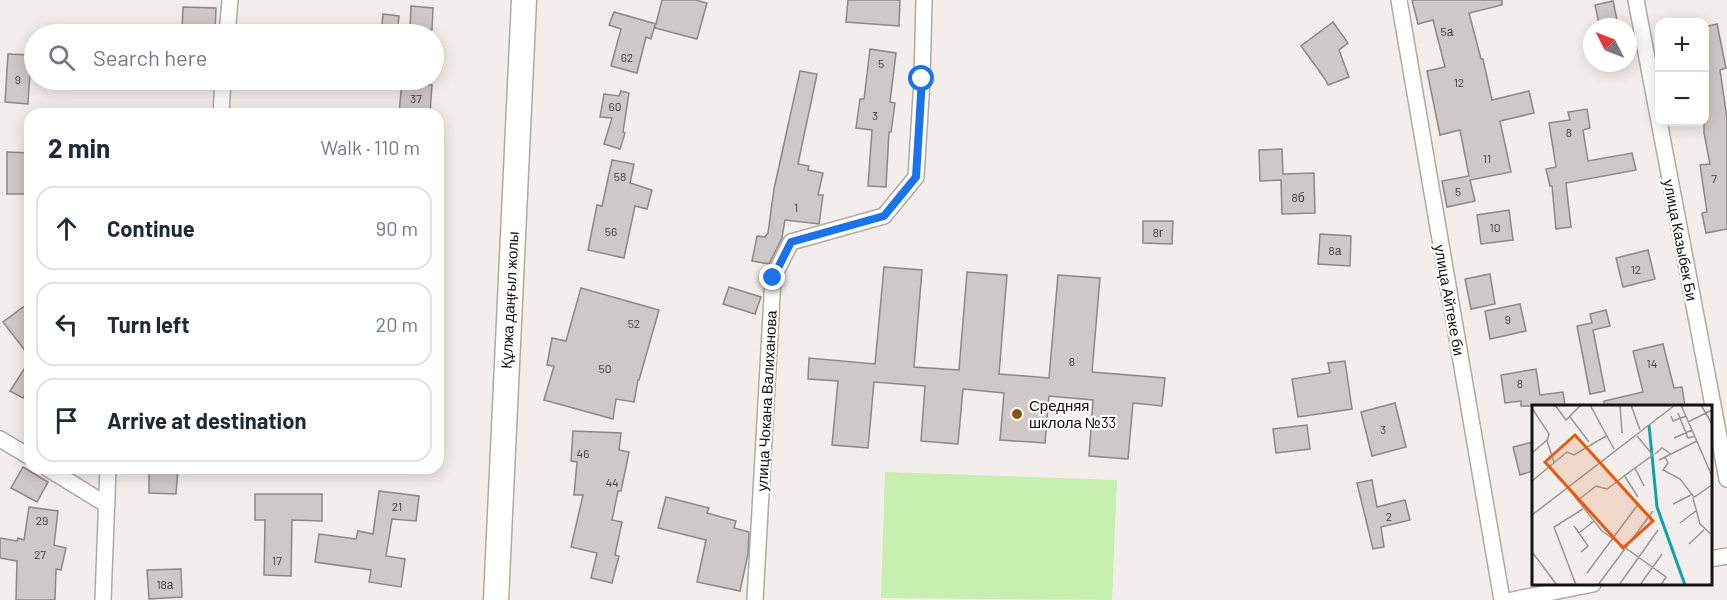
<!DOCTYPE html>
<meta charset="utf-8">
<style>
body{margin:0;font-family:Barlow,sans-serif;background:#f2f2f3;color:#1f2937}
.controls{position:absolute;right:18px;top:18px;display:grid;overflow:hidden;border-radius:12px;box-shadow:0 3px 15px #0003}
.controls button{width:54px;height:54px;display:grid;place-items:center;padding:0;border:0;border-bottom:2px solid #e0e1e3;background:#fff;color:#1f2937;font:30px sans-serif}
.compass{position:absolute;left:1583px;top:18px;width:54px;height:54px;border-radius:50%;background:#fff;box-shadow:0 3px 15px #0003;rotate:312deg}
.stop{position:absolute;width:18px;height:18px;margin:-14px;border:4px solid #1a73e8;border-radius:50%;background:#fff}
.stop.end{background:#1a73e8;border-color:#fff;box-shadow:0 2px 6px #0008}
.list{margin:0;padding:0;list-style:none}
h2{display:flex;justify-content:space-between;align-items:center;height:78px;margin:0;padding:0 24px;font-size:26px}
h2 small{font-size:20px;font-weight:400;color:#747a83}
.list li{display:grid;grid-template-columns:39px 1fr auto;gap:18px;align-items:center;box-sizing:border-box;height:84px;margin:0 12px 12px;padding:0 12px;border:2px solid #e0e1e3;border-radius:18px}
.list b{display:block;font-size:22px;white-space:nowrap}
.list em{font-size:20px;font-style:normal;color:#747a83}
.icon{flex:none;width:33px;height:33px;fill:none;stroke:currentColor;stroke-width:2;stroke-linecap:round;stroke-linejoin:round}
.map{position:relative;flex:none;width:1727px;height:600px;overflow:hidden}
.search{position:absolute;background:#fff;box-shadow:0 3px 15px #0003;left:24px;top:24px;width:420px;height:66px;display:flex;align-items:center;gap:15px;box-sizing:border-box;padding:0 21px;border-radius:33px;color:#747a83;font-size:22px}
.panel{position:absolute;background:#fff;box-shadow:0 3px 15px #0003;left:24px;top:108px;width:420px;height:366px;border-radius:18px}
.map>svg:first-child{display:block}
.green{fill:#c7efb0}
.building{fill:#cec9c6;stroke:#8d8886;stroke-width:1.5}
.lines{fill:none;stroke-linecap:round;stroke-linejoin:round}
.minor-casing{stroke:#afaaa7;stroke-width:18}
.primary-casing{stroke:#afaaa7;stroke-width:27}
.minor{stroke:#fff;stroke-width:15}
.primary{stroke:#fff;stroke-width:24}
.route{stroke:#1a73e8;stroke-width:8}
.poi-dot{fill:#8c5409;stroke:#fff;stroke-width:2}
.labels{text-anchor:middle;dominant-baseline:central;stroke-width:4.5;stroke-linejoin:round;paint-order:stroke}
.number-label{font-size:12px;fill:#42403e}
.street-label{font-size:15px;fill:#131211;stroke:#fff}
.poi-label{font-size:15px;fill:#131211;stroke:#fff;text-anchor:start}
.inset-river{fill:none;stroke:#0fa4a8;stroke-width:3}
.inset-road{fill:none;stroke:#999694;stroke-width:1.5}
.view{fill:#e8590c;fill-opacity:0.15;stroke:#e8590c;stroke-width:3}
.inset-edge{fill:none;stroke:#131211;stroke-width:3}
</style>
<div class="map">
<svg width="1727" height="600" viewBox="0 0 1727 600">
<rect width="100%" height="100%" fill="#f3eeeb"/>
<path class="green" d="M885,472L1117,480L1112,600L881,598Z"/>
<path class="building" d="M662,0H696L707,3L697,39L655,28V25L651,39L646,37L637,73L611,66L621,29L609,25L614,12L656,24Z
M848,0H900L899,26L846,22Z
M1412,0H1502V5L1469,13L1481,59H1483L1492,100L1529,91L1534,113L1500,121L1511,172L1470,180L1475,201L1447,207L1442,181L1469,176L1460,130L1440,135L1427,71L1445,67L1433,20L1418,24Z
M1613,1L1617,20L1599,23L1595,5Z
M411,6L433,8L432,30L410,29Z
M183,7L216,8L215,32L182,31Z
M383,14L399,16L397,34H381Z
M1333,22L1348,43L1339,50L1349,77L1328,85L1325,79L1301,46Z
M1717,24L1726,68L1720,70L1727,119V229L1706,233L1702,213L1707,212L1700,165L1710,164L1704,133V27Z
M870,49L896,53L890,102L895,103L891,132H889L886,187L868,186L872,130L856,128L860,99H864Z
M8,54L31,55L28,104L5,102Z
M800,71L817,74L798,164L809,166L808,170L823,173L818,195H823L819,224L785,220L782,238L769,264L752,261L757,236L765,237L768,233L774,189Z
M402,80H421V84L432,85L430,114H399Z
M621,91L629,93L623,132L625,133L620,149L604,144L612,118L600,117L604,94L619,96Z
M1587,109L1590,128L1583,130L1588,161L1632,153L1636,170L1566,183L1571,227L1556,229L1552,186H1550L1546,169L1556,167L1549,123L1570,120L1568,112Z
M1282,149L1283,174L1314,173L1315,213L1282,214L1281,180L1260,181L1259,150Z
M7,152L30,153V194H7Z
M612,160L634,164L630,183L652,190L647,209L635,206L624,258L588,250L597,205L602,206Z
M1509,210L1513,240L1481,244L1477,215Z
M1143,221H1173L1172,244L1143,243Z
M1320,234L1351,236L1350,266L1318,264Z
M1648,250L1655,279L1623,287L1616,258Z
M884,267L922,270L914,367L959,370L967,272L1007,275L999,374L1049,378L1058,275L1100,278L1092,372L1165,378L1162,406L1133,403L1128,459L1089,456L1093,400L1049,396L1045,443L1000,440L1004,393L963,389L958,444L921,441L925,386L874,382L868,448L832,445L838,381L808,379L809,358L875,364Z
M1490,274L1495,304L1471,309L1465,279Z
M729,287L761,297L755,314L723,304Z
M581,288L659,310L639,380H638L634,402L616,399L613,419L544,400L554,366L547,365L552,338L566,341Z
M30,302V357L3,322Z
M1520,304L1526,331L1490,339L1485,311Z
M1606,310L1610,326L1593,330L1605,391L1590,394L1577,326L1592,323L1590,314Z
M1663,344L1674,388L1682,387L1685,406H1604V401L1643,392L1633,351Z
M30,360V386L23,398L10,391Z
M1345,361L1352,409L1298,417L1292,379L1330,373L1328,363Z
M1536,369L1540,395L1563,392L1565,406H1521V401L1505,403L1501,375Z
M1395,403L1406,447L1372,456L1361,412Z
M1307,425L1310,449L1276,453L1273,429Z
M573,431L621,433L619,450L629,452L621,491H618L612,520L622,522L615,555L619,556L612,583L591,578L597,553L571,547L583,495H574L577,462L571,461Z
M1533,442V471L1520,475L1513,447Z
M23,467L48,482L37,502L11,488Z
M149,468H178L176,494L149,493Z
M1372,480L1377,507L1405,500L1410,520L1381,527L1384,547L1373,549L1357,483Z
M379,491L419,496L416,521L392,519L386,556L405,559L401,587L369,582L371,570L315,562L319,534L356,539L358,531L373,534Z
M255,494H322V521L292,520L291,576L264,575L265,520H255Z
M666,497L709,508L707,513L736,521L734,528L749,532L748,554L740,591L697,582L706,540L658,528Z
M29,507L58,511L54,545L66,548L61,570L56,569L55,600H16L17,561L0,558V538L17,541L18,538L24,540Z
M181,569L182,597L149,599L147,570Z"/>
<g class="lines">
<g class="minor-casing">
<path id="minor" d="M1399,0L1502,600
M1636,0L1727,479
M227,34L230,0
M221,114L223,80
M0,439L30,457
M47,468L107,505
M1710,559L1727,556
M103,600L108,468
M755,600L773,278L791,242L884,216L916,177L922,79L924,0
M1512,600L1593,584"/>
</g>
<g class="primary-casing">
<path id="primary" d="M496,600L524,0"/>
</g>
<use href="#minor" class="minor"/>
<use href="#primary" class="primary"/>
</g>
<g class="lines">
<path class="route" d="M773,278L791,242L884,216L916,177L922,79"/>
</g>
<circle class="poi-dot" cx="1017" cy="414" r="6"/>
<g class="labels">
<g class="number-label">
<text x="1447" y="31">5а</text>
<text x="627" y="57">62</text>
<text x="881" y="63">5</text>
<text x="18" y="79">9</text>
<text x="1459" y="82">12</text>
<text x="416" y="98">37</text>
<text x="615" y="106">60</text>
<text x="875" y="115">3</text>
<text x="1569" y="132">8</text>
<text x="1487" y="158">11</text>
<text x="620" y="176">58</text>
<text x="1714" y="178">7</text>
<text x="1458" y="191">5</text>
<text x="1298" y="197">8б</text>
<text x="796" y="207">1</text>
<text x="1495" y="227">10</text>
<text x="611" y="231">56</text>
<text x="1158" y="232">8г</text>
<text x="1335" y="250">8а</text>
<text x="1636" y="269">12</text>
<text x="1508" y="319">9</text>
<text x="634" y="323">52</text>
<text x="1072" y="361">8</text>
<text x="1652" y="363">14</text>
<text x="605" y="368">50</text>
<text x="1520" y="383">8</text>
<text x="1383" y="429">3</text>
<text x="583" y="453">46</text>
<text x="612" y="482">44</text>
<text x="397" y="506">21</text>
<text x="1389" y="516">2</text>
<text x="42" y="520">29</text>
<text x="40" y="554">27</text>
<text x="277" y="560">17</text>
<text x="165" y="584">18а</text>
</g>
<g class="street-label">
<text transform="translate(1681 240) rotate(79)">улица Казыбек Би</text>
<text transform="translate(509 300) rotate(-87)">Құлжа даңғыл жолы</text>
<text transform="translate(1450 300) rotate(80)">улица Айтеке би</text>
<text transform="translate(766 401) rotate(-87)">улица Чокана Валиханова</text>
</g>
<g class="poi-label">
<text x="1029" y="405">Средняя<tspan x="1029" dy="17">шклола №33</tspan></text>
</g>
</g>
<g transform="translate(1532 405)">
<rect width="180" height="180" fill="#f3eeeb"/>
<path class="inset-river" d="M117,20L125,102L153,180"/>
<path class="inset-road" d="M23,0L34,15L49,0M58,0L82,44M88,0L90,28M99,0L108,25M149,0L180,71M169,0L180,19M0,3L17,29L15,36L22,57M146,8L156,33L163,31M139,11L141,16L154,11M38,12L57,37M156,17L180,5M142,33L160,25M0,48L15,35M123,49L130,43L139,49M133,52L136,58L131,65L148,74L162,92M127,55L165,36M103,63L121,50L105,31M92,70L106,92M0,76L35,47L42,50L74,31M180,80L161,93L168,119L180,130M36,83L70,126L134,172L129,180M45,96L64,81L75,84L103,63L112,81M141,99L159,90M0,110L143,0M148,118L165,105M42,121L47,128L62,116M47,128L56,141L49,147M157,139L172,125M0,147L25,180M55,168L107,98M44,180L22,122L51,104M66,180L121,106M87,180L126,125M108,180L130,149"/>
<path class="view" d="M43,30L121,116L91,143L13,57Z"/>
<rect width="180" height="180" class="inset-edge"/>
</g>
</svg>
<div class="controls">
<button>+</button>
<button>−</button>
</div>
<svg class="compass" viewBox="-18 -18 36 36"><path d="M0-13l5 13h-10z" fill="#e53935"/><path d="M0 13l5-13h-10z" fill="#747a83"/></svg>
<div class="stop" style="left:922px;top:79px"></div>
<div class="stop end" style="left:773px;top:278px"></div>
<div class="search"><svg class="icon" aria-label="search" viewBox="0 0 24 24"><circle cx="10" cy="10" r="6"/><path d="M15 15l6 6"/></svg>Search here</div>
<section class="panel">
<h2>2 min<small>Walk · 110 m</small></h2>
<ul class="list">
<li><svg class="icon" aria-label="ahead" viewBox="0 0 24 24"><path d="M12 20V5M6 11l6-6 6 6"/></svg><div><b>Continue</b></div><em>90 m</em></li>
<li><svg class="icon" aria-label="left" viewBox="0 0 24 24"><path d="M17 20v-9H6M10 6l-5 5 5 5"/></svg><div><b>Turn left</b></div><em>20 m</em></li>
<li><svg class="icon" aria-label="arrive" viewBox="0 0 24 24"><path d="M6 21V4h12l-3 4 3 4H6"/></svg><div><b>Arrive at destination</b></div></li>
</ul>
</section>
</div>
